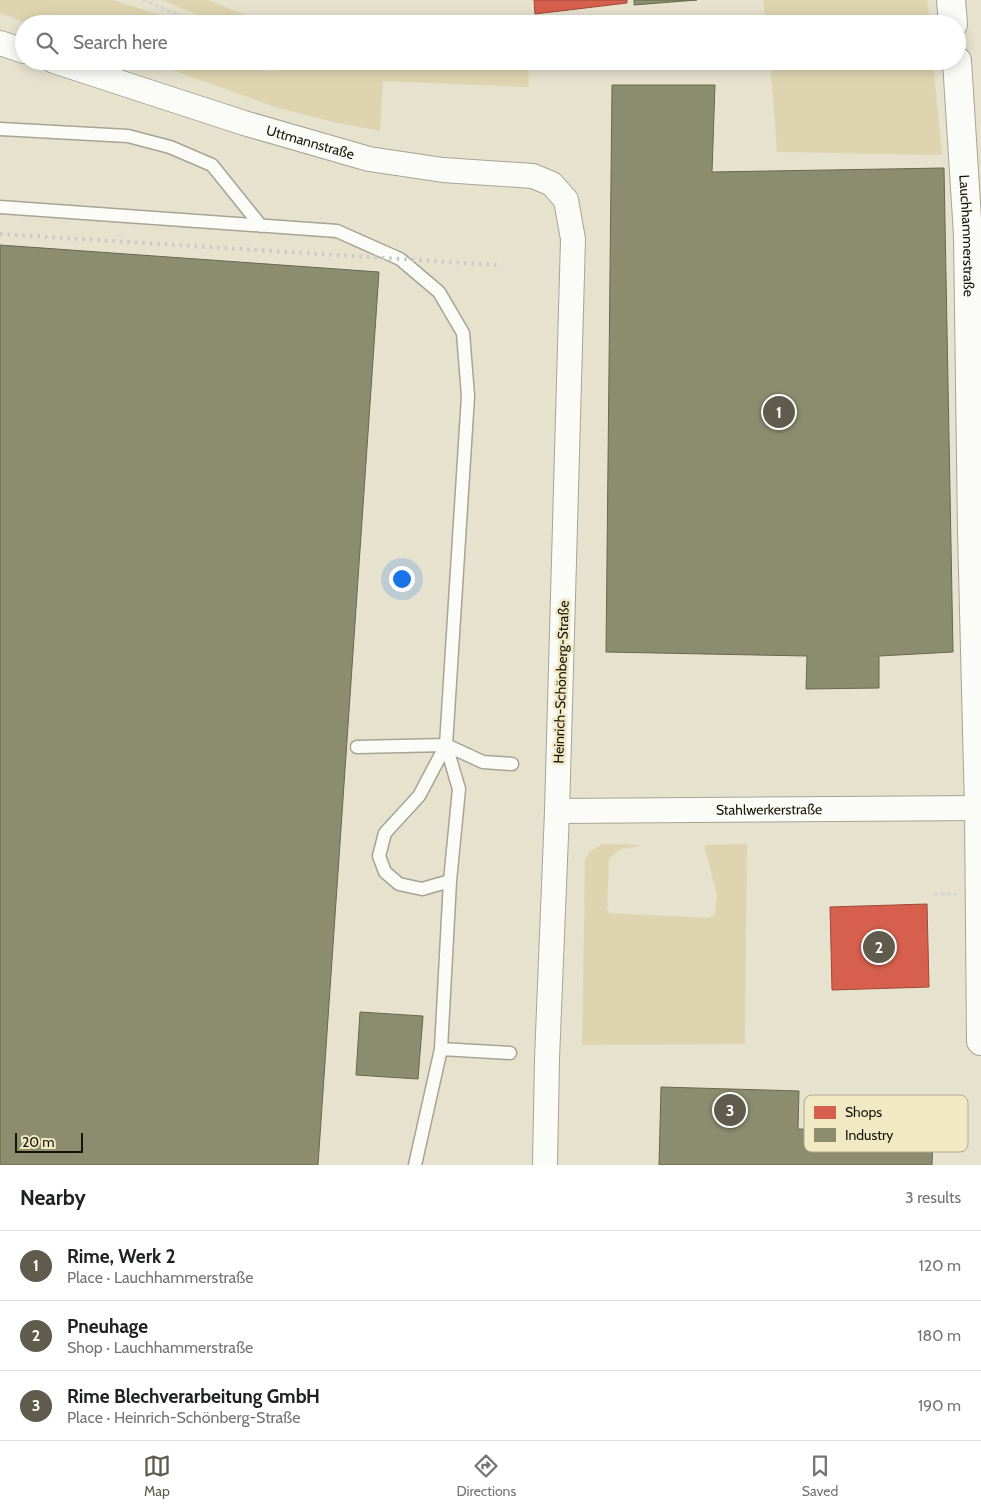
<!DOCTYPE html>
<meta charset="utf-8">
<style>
body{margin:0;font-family:Cabin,sans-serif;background:#f6f6f6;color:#202124}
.scale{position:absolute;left:15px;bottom:12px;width:68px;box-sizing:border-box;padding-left:5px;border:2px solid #171407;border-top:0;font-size:14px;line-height:18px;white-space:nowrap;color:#171407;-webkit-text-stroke:4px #f1e8c4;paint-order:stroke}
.you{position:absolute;left:401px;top:578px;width:18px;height:18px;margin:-12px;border:4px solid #fff;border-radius:50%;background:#1a73e8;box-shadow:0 0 0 8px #1a73e833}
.badge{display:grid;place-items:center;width:32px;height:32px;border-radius:50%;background:#5f5c4d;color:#fff;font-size:16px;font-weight:700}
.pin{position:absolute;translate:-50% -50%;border:2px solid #fff;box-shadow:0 1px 5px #0006}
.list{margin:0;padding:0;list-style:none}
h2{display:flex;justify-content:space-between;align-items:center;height:65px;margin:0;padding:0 20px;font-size:21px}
h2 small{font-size:16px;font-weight:400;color:#757577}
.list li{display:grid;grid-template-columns:32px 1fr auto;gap:15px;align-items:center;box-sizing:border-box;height:70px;padding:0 20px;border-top:1px solid #e0e0e0}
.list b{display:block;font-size:19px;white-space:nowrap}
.list p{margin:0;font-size:16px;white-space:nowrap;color:#757577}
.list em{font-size:16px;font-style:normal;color:#757577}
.icon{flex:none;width:28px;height:28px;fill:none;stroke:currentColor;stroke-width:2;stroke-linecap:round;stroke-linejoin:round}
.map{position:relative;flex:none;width:981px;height:1165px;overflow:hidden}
.search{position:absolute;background:#fff;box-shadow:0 2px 12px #0003;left:15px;right:15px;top:15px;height:55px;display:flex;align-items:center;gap:12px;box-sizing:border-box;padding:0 18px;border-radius:28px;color:#757577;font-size:19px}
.sheet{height:275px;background:#fff}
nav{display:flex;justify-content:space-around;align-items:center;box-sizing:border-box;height:70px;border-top:1px solid #e0e0e0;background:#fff;font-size:14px;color:#757577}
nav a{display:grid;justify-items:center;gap:2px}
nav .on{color:#5f5c4d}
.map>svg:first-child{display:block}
.green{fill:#ded5b0}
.shops{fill:#d6604d;stroke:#9d4938}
.industry{fill:#8c8c6e;stroke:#69684f}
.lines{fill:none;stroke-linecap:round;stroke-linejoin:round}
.service-casing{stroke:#a7a494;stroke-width:15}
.minor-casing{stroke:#a7a494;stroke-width:26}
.primary-casing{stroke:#a7a494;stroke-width:30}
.path{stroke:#d7d5d0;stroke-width:3;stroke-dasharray:4 2.5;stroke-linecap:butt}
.service{stroke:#fbfbf8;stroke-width:12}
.minor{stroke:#fbfbf8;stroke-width:24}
.primary{stroke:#fbfbf8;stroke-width:28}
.rail{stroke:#cccac5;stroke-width:4;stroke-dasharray:2.5 5;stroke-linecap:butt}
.labels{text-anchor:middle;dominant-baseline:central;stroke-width:5;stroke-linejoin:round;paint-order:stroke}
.street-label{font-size:14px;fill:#171407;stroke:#f1e8c4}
.key{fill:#f1e8c4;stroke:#b0a88b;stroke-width:1}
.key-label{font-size:14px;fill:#171407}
</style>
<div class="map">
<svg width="981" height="1165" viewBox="0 0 981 1165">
<rect width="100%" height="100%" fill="#e6e2ce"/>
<path class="green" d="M0,0H113L167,17L182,24H28L0,13Z
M162,0H208L269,24H221Z
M763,0H927L930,24H766Z
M120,61H193L271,71L286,69L288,61H528L529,87L383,81L380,131L333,122L278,108L164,67L143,71Z
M770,61H933L942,155L777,152Z
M602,844L643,845L619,850L609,859L607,909L610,913L709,918L715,914L717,895L704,845L747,844L745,1044L582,1045L585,860L589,852Z"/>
<path class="shops" d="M534,0H627V3L535,14Z
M927,904L929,987L832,990L830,907Z"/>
<path class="industry" d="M634,0H697L634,5Z
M612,85H715L712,172L944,168L953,652L879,656V688L806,689L807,656L606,652Z
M0,245L379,272L318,1165H0Z
M360,1012L423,1016L418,1079L356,1075Z
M661,1087L799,1091L798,1129L933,1133L932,1165H659Z"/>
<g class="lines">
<g class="service-casing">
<path id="service" d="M0,129L128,136L170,147L212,165L261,226
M0,207L337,231L400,259L439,292L463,333L468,396L446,745L459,789L450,881L422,889L399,884L385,872L379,856L385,833L419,796L446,745
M357,747L446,745L483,762L512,764
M441,1049L510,1053
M415,1165L441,1049L450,881"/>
</g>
<g class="minor-casing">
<g id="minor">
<path d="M0,43L24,51"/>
<path id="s1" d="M54,61L244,123L369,159L443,170L533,176L552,184L566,200L573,239L557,811L547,1059L545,1165"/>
<path id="s2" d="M557,811L981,808"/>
</g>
</g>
<g class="primary-casing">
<g id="primary">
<path d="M951,0L953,24"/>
<path id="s3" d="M957,61L968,235L972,531L979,808L981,1041"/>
</g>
</g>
<path class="path" d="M143,0L202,24
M260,61L281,63V61
M934,894H957"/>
<use href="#service" class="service"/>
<use href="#minor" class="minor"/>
<use href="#primary" class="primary"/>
<path class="rail" d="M0,234L497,265"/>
</g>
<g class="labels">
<g class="street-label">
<text stroke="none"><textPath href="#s1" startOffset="269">Uttmannstraße</textPath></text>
<text stroke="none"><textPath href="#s3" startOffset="175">Lauchhammerstraße</textPath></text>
<text transform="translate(561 682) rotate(-88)">Heinrich-Schönberg-Straße</text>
<text stroke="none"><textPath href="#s2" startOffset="212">Stahlwerkerstraße</textPath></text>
</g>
</g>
<rect x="804" y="1095" width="164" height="57" rx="8" class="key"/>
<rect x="814" y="1106" width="22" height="13" fill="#d6604d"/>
<rect x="814" y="1128" width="22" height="14" fill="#8c8c6e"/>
<g class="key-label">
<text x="845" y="1117">Shops</text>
<text x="845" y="1140">Industry</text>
</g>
</svg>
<div class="scale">20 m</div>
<div class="you"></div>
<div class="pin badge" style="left:779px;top:412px">1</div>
<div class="pin badge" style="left:879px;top:947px">2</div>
<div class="pin badge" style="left:730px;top:1110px">3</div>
<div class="search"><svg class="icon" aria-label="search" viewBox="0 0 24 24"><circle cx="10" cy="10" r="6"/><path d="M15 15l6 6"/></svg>Search here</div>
</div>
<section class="sheet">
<h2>Nearby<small>3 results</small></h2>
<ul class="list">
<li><span class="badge">1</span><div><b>Rime, Werk 2</b><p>Place · Lauchhammerstraße</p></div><em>120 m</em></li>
<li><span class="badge">2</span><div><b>Pneuhage</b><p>Shop · Lauchhammerstraße</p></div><em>180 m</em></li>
<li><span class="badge">3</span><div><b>Rime Blechverarbeitung GmbH</b><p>Place · Heinrich-Schönberg-Straße</p></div><em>190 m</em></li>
</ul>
</section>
<nav>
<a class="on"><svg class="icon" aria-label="map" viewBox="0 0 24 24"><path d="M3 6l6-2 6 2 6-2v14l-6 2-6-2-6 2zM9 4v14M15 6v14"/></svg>Map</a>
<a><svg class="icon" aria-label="directions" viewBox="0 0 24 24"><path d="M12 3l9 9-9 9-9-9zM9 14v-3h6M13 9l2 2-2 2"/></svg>Directions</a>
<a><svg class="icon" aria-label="saved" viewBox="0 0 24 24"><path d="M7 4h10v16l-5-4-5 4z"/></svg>Saved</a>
</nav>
